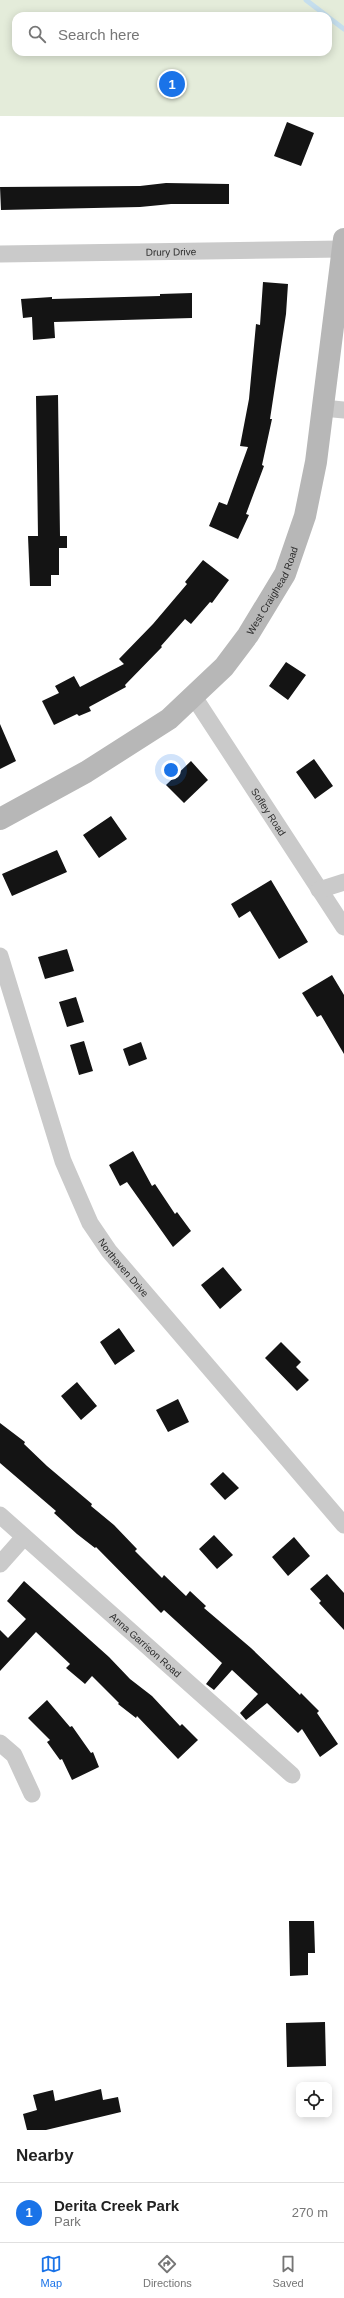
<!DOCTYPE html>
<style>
body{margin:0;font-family:Helvetica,sans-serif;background:#f6f6f6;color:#222}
.controls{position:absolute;right:12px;bottom:12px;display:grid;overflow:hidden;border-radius:8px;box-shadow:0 2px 10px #0003}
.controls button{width:36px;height:36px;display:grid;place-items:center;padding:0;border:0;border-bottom:1px solid #e0e0e0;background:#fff;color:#222;font:20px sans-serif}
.you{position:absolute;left:171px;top:770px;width:14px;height:14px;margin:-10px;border:3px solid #fff;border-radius:50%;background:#1a73e8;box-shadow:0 0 0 6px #1a73e833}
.badge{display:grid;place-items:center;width:26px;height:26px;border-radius:50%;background:#1a73e8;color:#fff;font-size:13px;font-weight:700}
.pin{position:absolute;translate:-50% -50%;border:2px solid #fff;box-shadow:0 1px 4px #0006}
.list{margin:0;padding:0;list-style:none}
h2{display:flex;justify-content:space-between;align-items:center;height:52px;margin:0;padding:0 16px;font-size:17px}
h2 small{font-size:13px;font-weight:400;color:#767676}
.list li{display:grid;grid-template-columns:26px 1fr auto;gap:12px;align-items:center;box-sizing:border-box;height:60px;padding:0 16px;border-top:1px solid #e0e0e0}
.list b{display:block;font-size:15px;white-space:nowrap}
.list p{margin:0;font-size:13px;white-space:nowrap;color:#767676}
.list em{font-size:13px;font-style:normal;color:#767676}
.icon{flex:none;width:22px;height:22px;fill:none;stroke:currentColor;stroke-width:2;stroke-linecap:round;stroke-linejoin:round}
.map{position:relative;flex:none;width:344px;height:2130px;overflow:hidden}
.search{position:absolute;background:#fff;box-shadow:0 2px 10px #0003;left:12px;right:12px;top:12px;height:44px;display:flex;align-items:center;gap:10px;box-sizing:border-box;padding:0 14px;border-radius:12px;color:#767676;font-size:15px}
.sheet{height:112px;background:#fff}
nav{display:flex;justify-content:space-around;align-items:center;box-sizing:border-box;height:56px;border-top:1px solid #e0e0e0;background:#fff;font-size:11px;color:#767676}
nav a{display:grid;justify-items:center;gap:2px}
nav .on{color:#1a73e8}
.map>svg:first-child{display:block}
.green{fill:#e4ecda;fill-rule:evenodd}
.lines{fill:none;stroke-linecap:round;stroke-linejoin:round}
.stream{stroke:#c5deed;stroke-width:5}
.building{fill:#141414}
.street{stroke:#cacaca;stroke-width:17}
.secondary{stroke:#b7b7b7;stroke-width:22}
.labels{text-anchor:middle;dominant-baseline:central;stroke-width:4;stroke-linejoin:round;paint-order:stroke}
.street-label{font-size:10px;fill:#2d2d2d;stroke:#fff}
</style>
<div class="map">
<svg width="344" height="2130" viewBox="0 0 344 2130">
<rect width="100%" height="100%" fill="#fff"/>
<path class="green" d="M0,0H344V117L0,116ZM16,16H328V52H16Z"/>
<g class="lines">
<path class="stream" d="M306,0L327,16
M328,17L344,29"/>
</g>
<path class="building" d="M287,122L314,133L301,166L274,156Z
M166,183L229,184V204H171L140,207L1,210L0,187L140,186Z
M263,282L288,284L286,314L270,419H272L262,465L264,466L246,514L249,515L238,539L209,526L219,502L227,505L248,447L240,446L249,399L256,324L260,325Z
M192,293V318L54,322L55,338L33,340L32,317L23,318L21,299L52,297V299L160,296V294Z
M58,395L60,536H67V548H59V575H51V586H30L28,536H38L36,396Z
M203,560L229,580L212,603L210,602L191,624L185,619L161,646L162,647L125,685L126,687L89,707L91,711L79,716L77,714L54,725L42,701L59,693L55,686L74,676L80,687L124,664L119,659L153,624L187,584L185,582Z
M286,662L306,675L288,700L269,686Z
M0,724L16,761L0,769Z
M314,759L333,786L315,799L296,772Z
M191,761L208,780L184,803L166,785Z
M111,816L127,839L99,858L83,835Z
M57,850L67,872L12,896L2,874Z
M271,880L308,942L279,959L250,911L239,918L231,904Z
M67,949L74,971L45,979L38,957Z
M332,975L344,995V1054L321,1015L317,1017L302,993Z
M76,997L84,1022L67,1027L59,1002Z
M84,1041L93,1071L79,1075L70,1045Z
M141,1042L147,1059L129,1066L123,1049Z
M133,1151L152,1186L155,1184L175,1214L177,1212L191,1231L173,1247L127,1182L120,1186L109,1165Z
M223,1267L242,1290L220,1309L201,1285Z
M119,1328L135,1351L115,1365L100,1342Z
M281,1342L301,1362L296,1367L309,1380L297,1391L265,1358Z
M77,1382L97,1406L81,1420L61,1396Z
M178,1399L189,1422L168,1432L156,1410Z
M0,1423L25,1442L24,1444L47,1466L92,1504L91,1506L114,1525L137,1549L135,1551L162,1578L164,1575L186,1596L190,1591L206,1606L204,1608L251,1648L300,1695L301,1693L319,1711L317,1713L338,1744L320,1757L302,1729L298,1733L267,1703L246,1720L240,1713L258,1694L232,1670L214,1690L206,1684L222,1663L164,1610L161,1613L96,1547L95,1548L77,1534L54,1513L56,1511L0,1463Z
M223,1472L239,1488L225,1500L210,1484Z
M214,1535L233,1555L217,1569L199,1549Z
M294,1537L310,1556L288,1576L272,1557Z
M327,1574L344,1593V1630L319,1603L321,1601L310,1589Z
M24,1581L109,1657L130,1679L152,1696L180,1726L182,1724L198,1740L178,1759L137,1716L136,1718L118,1704L119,1703L92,1676L85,1684L66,1668L70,1664L36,1632L0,1671V1630L8,1638L26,1619L7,1601Z
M47,1700L70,1727L72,1726L91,1753L93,1752L99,1767L72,1780L62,1759L60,1760L47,1742L50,1740L28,1718Z
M289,1921H314L315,1953H308V1975L290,1976Z
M325,2022L326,2066L287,2067L286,2023Z
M101,2089L103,2100L118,2097L121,2112L46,2130H27L23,2114L37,2110L33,2095L53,2090L55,2101Z"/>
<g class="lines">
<g class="street">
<path id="s1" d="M0,254L342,249"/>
<path d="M323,408L344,410"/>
<path id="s2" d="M194,697L344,927"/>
<path d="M319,890L344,882"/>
<path id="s3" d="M0,956L63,1161L90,1223L109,1251L344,1525"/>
<path id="s4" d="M0,1515L292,1775"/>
<path d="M0,1564L24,1537"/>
<path d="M0,1743L14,1755L32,1794"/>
</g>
<path class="secondary" id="s5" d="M0,819L86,772L169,719L224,667L248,635L285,574L305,516L316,462L344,239"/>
</g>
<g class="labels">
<g class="street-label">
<text stroke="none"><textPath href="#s1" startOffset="171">Drury Drive</textPath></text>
<text stroke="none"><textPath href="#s5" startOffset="363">West Craighead Road</textPath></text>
<text stroke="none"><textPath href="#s2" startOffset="137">Sofley Road</textPath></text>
<text stroke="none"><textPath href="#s3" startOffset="338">Northaven Drive</textPath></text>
<text stroke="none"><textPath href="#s4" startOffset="195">Anna Garrison Road</textPath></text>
</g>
</g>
</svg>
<div class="controls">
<button><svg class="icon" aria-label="locate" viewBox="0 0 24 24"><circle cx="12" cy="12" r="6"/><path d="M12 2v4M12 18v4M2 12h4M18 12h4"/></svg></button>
</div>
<div class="you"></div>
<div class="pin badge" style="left:172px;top:84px">1</div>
<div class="search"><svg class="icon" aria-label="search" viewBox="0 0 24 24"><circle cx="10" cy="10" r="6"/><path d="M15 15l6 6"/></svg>Search here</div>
</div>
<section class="sheet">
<h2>Nearby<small></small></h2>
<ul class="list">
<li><span class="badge">1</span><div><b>Derita Creek Park</b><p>Park</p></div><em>270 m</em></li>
</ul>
</section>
<nav>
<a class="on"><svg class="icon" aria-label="map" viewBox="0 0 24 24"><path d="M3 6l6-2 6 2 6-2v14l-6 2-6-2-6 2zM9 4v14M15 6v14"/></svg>Map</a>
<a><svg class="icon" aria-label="directions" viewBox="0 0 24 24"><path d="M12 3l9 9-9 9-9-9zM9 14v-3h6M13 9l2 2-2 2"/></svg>Directions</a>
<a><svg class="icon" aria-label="saved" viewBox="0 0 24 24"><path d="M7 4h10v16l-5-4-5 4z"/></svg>Saved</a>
</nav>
